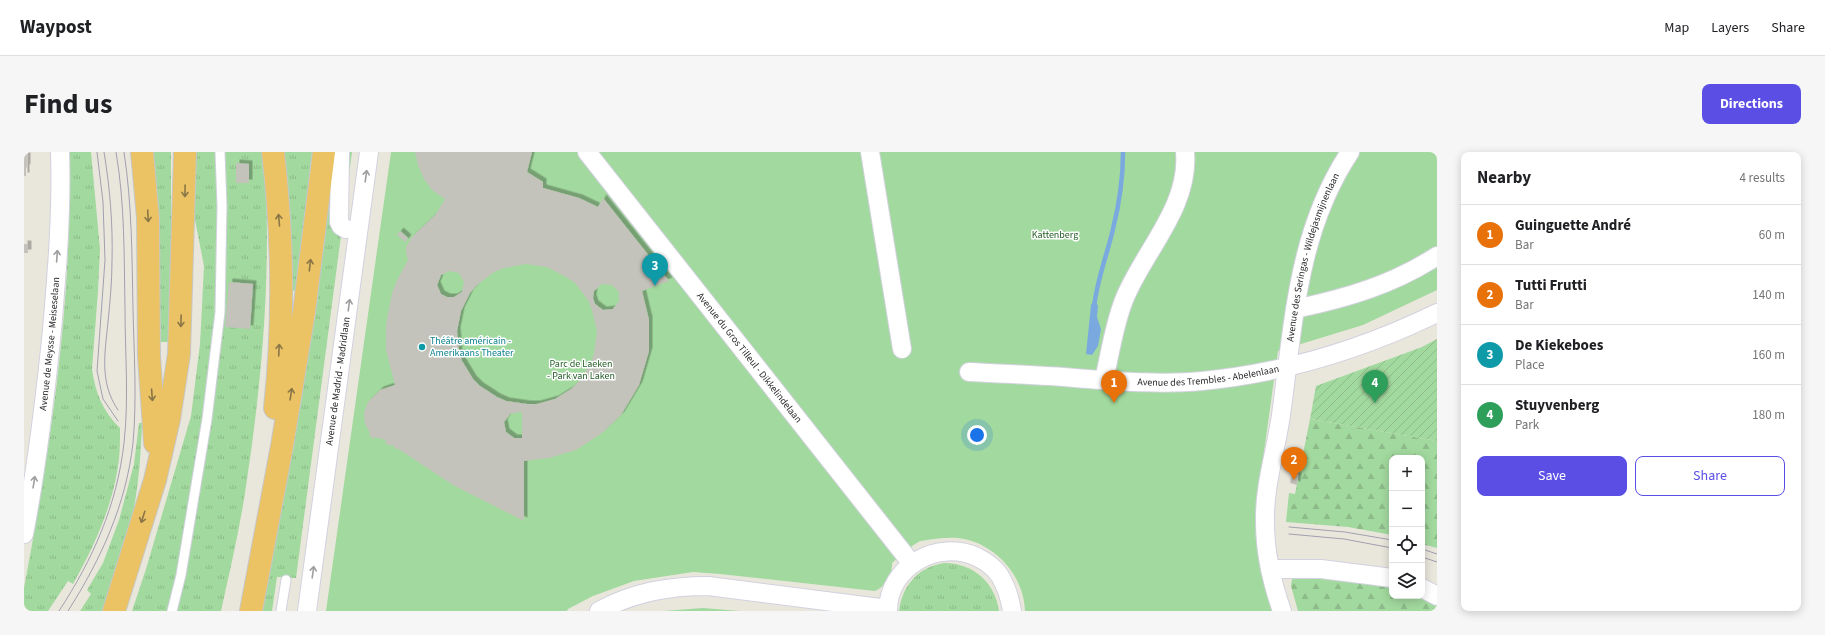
<!DOCTYPE html>
<meta charset="utf-8">
<style>
body{margin:0;font-family:"Source Sans 3",sans-serif;background:#f6f6f6;color:#202124}
.controls{position:absolute;right:12px;bottom:12px;display:grid;overflow:hidden;border-radius:8px;box-shadow:0 2px 10px #0003}
.controls button{width:36px;height:36px;display:grid;place-items:center;padding:0;border:0;border-bottom:1px solid #e0e0e0;background:#fff;color:#202124;font:20px sans-serif}
.you{position:absolute;left:953px;top:283px;width:14px;height:14px;margin:-10px;border:3px solid #fff;border-radius:50%;background:#1a73e8;box-shadow:0 0 0 6px #1a73e833}
.badge{display:grid;place-items:center;width:26px;height:26px;border-radius:50%;background:#5a4ee4;color:#fff;font-size:13px;font-weight:700}
.pin{position:absolute;translate:-50% -33px;filter:drop-shadow(0 1px 2px #0008)}
.pin::after{content:'';position:absolute;top:21px;width:14px;height:12px;background:inherit;clip-path:polygon(0 0,100% 0,50% 100%)}
.list{margin:0;padding:0;list-style:none}
h2{display:flex;justify-content:space-between;align-items:center;height:52px;margin:0;padding:0 16px;font-size:17px}
h2 small{font-size:13px;font-weight:400;color:#757577}
.list li{display:grid;grid-template-columns:26px 1fr auto;gap:12px;align-items:center;box-sizing:border-box;height:60px;padding:0 16px;border-top:1px solid #e0e0e0}
.list b{display:block;font-size:15px;white-space:nowrap}
.list p{margin:0;font-size:13px;white-space:nowrap;color:#757577}
.list em{font-size:13px;font-style:normal;color:#757577}
.actions{display:flex;gap:8px;padding:12px 16px}
.actions a{flex:1;padding:9px 0;border:1px solid #5a4ee4;border-radius:8px;text-align:center;font-size:14px;color:#5a4ee4}
.actions .main{background:#5a4ee4;color:#fff}
.icon{flex:none;width:22px;height:22px;fill:none;stroke:currentColor;stroke-width:2;stroke-linecap:round;stroke-linejoin:round}
.map{position:relative;flex:none;width:1413px;height:459px;overflow:hidden;border-radius:8px}
header{display:flex;align-items:center;gap:24px;box-sizing:border-box;height:56px;padding:0 20px;background:#fff;border-bottom:1px solid #e0e0e0}
header strong{font-size:19px}
nav{display:flex;gap:22px;margin-inline-start:auto;font-size:14px}
.intro{display:flex;align-items:center;justify-content:space-between;box-sizing:border-box;height:96px;padding:0 24px}
h1{margin:0;font-size:28px}
.button{padding:10px 18px;border-radius:8px;background:#5a4ee4;color:#fff;font-size:14px;font-weight:700}
main{display:flex;gap:24px;padding:0 24px}
aside{flex:1;background:#fff;border-radius:8px;box-shadow:0 2px 10px #0003}
.map>svg:first-child{display:block}
.grass{fill:url(#grass-tufts)}
.forest{fill:url(#forest-firs)}
.park{fill:#a2d99e}
.garden{fill:url(#garden-furrows)}
.water{fill:#7aa9df}
.lines{fill:none;stroke-linecap:round;stroke-linejoin:round}
.stream{stroke:#7aa9df;stroke-width:4.5}
.building{fill:#c4c3bb;fill-rule:evenodd;filter:url(#shadow)}
.lane-casing{stroke:#d2d1df;stroke-width:11}
.street-casing{stroke:#d2d1df;stroke-width:20}
.highway-casing{stroke:#c7c7c7;stroke-width:24}
.lane{stroke:#fff;stroke-width:9}
.street{stroke:#fff;stroke-width:18}
.highway{stroke:#ebc365;stroke-width:22}
.tram{stroke:#a19fb0;stroke-width:1}
.oneway{stroke:#9e9e9e}
.oneway2{stroke:#8a7646}
.culture-dot{fill:#0f9aa8;stroke:#fff;stroke-width:1.5}
.labels{text-anchor:middle;dominant-baseline:central;stroke-width:3;stroke-linejoin:round;paint-order:stroke}
.park-label{font-size:10px;fill:#225c25;stroke:#fff}
.street-label{font-size:10px;fill:#282828;stroke:#fff}
.culture-label{font-size:10px;fill:#0d838f;stroke:#fff;text-anchor:start}
</style>
<header>
<strong>Waypost</strong>
<nav><a>Map</a><a>Layers</a><a>Share</a></nav>
</header>
<div class="intro"><h1>Find us</h1><a class="button">Directions</a></div>
<main>
<div class="map">
<svg width="1413" height="459" viewBox="0 0 1413 459">
<defs>
<pattern id="grass-tufts" width="24" height="20" patternUnits="userSpaceOnUse"><rect width="24" height="20" fill="#a2d99e"/><path d="M3 7l-1-3M5 7V3M7 7l1-3M15 17l-1-3M17 17v-4M19 17l1-3" fill="none" stroke="#8cba88"/></pattern>
<pattern id="forest-firs" width="22" height="20" patternUnits="userSpaceOnUse"><rect width="22" height="20" fill="#a2d99e"/><path d="M5 1l3.5 6h-7zM16 11l3.5 6h-7z" fill="#8cba88"/></pattern>
<pattern id="garden-furrows" width="10" height="10" patternUnits="userSpaceOnUse"><rect width="10" height="10" fill="#a2d99e"/><path d="M-1 1l2-2M0 10L10 0M9 11l2-2" fill="none" stroke="#8cba88"/></pattern>
<filter id="shadow"><feDropShadow dx="3.5" dy="-3.5" stdDeviation="0" flood-color="#0004"/></filter>
</defs>
<rect width="100%" height="100%" fill="#e9e7dc"/>
<path class="grass" d="M45,0H67L76,97L74,139L68,217C71,240 79,260 96,276C96,286 96,297 95,307C90,351 71,393 49,432L44,429L24,459H0V436C27,293 49,147 45,0Z
M127,0H147V108L144,190H137L134,92Z
M170,0H240C248,113 239,223 222,334C216,376 206,418 197,459H108L122,417L167,264L176,192L180,114L170,63Z
M256,0H288L272,139L263,138Z
M306,0H328L272,426L253,425L248,459H232Z
M115,271H118C117,300 115,328 110,356C102,391 90,425 78,459H56L67,442L63,438L79,411L95,368L110,312Z
M920,411C949,411 971,430 975,459H875C878,434 894,415 920,411Z"/>
<path class="forest" d="M1286,267L1413,289V396L1398,392V306H1368V383L1324,375L1262,370L1265,341L1271,342Z
M1275,422L1368,429V444H1398L1413,447V459H1274L1267,434L1268,427Z"/>
<path class="park" d="M367,0H1413V138L1339,173L1254,199L1234,343L1232,380L1235,409L1248,459H1001C1000,423 970,390 934,386C922,385 909,387 897,389C891,390 874,406 868,411C869,421 861,435 851,439L696,422L669,420L610,429L569,444L544,457L543,459H302Z
M679,456L716,459H639Z"/>
<path class="garden" d="M1413,187V289L1286,267L1292,234L1398,195Z"/>
<path class="water" d="M1069,150L1074,153L1073,165L1077,177L1074,194L1068,203L1062,202L1067,153Z"/>
<g class="lines">
<path class="stream" d="M1070,155C1073,128 1083,103 1089,77C1095,53 1099,25 1099,0"/>
</g>
<path class="building" d="M0,0L3,3V15L2,16V24H0Z
M391,0H508L503,20L519,30V36L555,46L574,55L579,46L645,129L618,139L625,168V199L615,233L597,263L578,281L552,298L525,306L500,309V369L429,333L373,296L372,298L368,292L367,294L361,291L362,288L351,285L350,287L345,283L346,281L341,272L340,261L344,250L356,238L371,233L362,198V173L368,141L373,128L384,108L382,101V95L388,85L412,62L421,47L408,38L400,27L394,13ZM502,112L523,115L542,125L551,131L564,148L568,158L573,180L570,201L567,211L555,229L547,237L531,247L513,252H503L482,249L473,245L456,234L449,227L438,209L435,200L433,179L437,159L446,141L453,133L470,120L480,116ZM426,119L435,121L440,130L438,140L430,145H423L417,142L413,133L417,123ZM578,132L588,133L595,140V149L589,157L579,158L571,152L569,146L570,139ZM496,260L498,261V286H490L482,280L480,270L486,262Z
M212,11L225,12V31H212Z
M376,79L384,86L381,90L373,83Z
M0,92H4V101H0Z
M205,130L229,132L226,177L201,175Z
M1268,323L1274,324L1273,333L1266,331Z"/>
<g class="lines">
<g class="lane-casing">
<path id="lane" d="M148,459L157,423L183,267L196,160L198,54L196,0
M257,459L262,428"/>
</g>
<g class="street-casing">
<g id="street">
<path d="M316,0L315,70L317,74L322,77"/>
<path id="s1" d="M563,0L888,412"/>
<path d="M846,0L878,197"/>
<path d="M1271,157C1323,146 1368,133 1413,104"/>
<path id="s2" d="M945,220C980,222 1016,223 1051,226C1093,229 1136,233 1178,229C1260,221 1339,197 1413,161"/>
<path d="M1080,228C1086,202 1090,173 1100,148C1119,100 1166,55 1161,0"/>
<path id="s3" d="M0,382C13,315 21,247 28,178C33,119 38,59 36,0"/>
<path d="M1246,417H1297L1368,426"/>
<path d="M1398,436L1413,444"/>
<path id="s4" d="M283,459L345,0"/>
<path d="M575,459C610,440 645,434 684,434L864,457"/>
<path d="M864,459C864,414 914,387 953,405C961,409 971,416 976,424C983,436 986,446 988,459"/>
<path id="s5" d="M1258,459C1248,431 1241,400 1241,370C1240,334 1252,298 1257,263C1270,170 1273,80 1326,0"/>
</g>
</g>
<g class="highway-casing">
<path id="highway" d="M118,0L124,66L125,204L131,291
M249,0C259,85 260,171 251,256
M90,459L131,328L145,267L155,202L161,0
M227,459L258,294L280,160L300,0"/>
</g>
<use href="#lane" class="lane"/>
<use href="#street" class="street"/>
<use href="#highway" class="highway"/>
<path class="tram" d="M73,0L79,50L81,108L73,219L79,247L94,269
M80,0C86,36 89,73 88,109C88,129 86,150 84,170C81,201 75,230 94,258
M1265,375L1321,380L1368,388
M1265,382L1320,387L1368,396
M1398,397L1413,402
M1398,405L1413,410
M35,459C69,407 93,353 100,291C105,247 101,201 101,157C100,105 101,52 92,0
M44,459C77,407 102,353 109,291C113,247 110,201 109,157C108,105 108,52 100,0"/>
</g>
<defs><path id="oneway-shaft" d="M-6 0H5M1.5-3L5.5 0L1.5 3" fill="none" stroke-width="1.6" stroke-linecap="round" stroke-linejoin="round"/></defs>
<g class="oneway">
<use href="#oneway-shaft" transform="translate(342 24) rotate(-82)"/>
<use href="#oneway-shaft" transform="translate(33 104) rotate(-86)"/>
<use href="#oneway-shaft" transform="translate(325 153) rotate(-82)"/>
<use href="#oneway-shaft" transform="translate(10 330) rotate(-81)"/>
<use href="#oneway-shaft" transform="translate(289 420) rotate(-82)"/>
</g>
<g class="oneway2">
<use href="#oneway-shaft" transform="translate(161 39) rotate(91)"/>
<use href="#oneway-shaft" transform="translate(124 64) rotate(87)"/>
<use href="#oneway-shaft" transform="translate(255 68) rotate(-95)"/>
<use href="#oneway-shaft" transform="translate(286 113) rotate(-83)"/>
<use href="#oneway-shaft" transform="translate(157 169) rotate(92)"/>
<use href="#oneway-shaft" transform="translate(255 198) rotate(-87)"/>
<use href="#oneway-shaft" transform="translate(267 242) rotate(-81)"/>
<use href="#oneway-shaft" transform="translate(128 243) rotate(86)"/>
<use href="#oneway-shaft" transform="translate(119 365) rotate(108)"/>
</g>
<circle class="culture-dot" cx="398" cy="195" r="4"/>
<g class="labels">
<g class="park-label">
<text x="1031" y="83">Kattenberg</text>
<text x="557" y="212">Parc de Laeken<tspan x="557" dy="12">- Park van Laken</tspan></text>
</g>
<g class="street-label">
<text stroke="none"><textPath href="#s5" startOffset="361">Avenue des Seringas - Wildejasmijnenlaan</textPath></text>
<text stroke="none"><textPath href="#s3" startOffset="192">Avenue de Meysse - Meiseselaan</textPath></text>
<text stroke="none"><textPath href="#s1" startOffset="262">Avenue du Gros Tilleul - Dikkelindelaan</textPath></text>
<text stroke="none"><textPath href="#s2" startOffset="240">Avenue des Trembles - Abelenlaan</textPath></text>
<text stroke="none"><textPath href="#s4" startOffset="232">Avenue de Madrid - Madridlaan</textPath></text>
</g>
<g class="culture-label">
<text x="406" y="189">Théâtre américain -<tspan x="406" dy="12">Amerikaans Theater</tspan></text>
</g>
</g>
</svg>
<div class="controls">
<button>+</button>
<button>−</button>
<button><svg class="icon" aria-label="locate" viewBox="0 0 24 24"><circle cx="12" cy="12" r="6"/><path d="M12 2v4M12 18v4M2 12h4M18 12h4"/></svg></button>
<button><svg class="icon" aria-label="layers" viewBox="0 0 24 24"><path d="M12 4l9 5-9 5-9-5zM3 14l9 5 9-5"/></svg></button>
</div>
<div class="you"></div>
<div class="pin badge" style="left:1090px;top:251px;background:#e8710a">1</div>
<div class="pin badge" style="left:1270px;top:328px;background:#e8710a">2</div>
<div class="pin badge" style="left:631px;top:134px;background:#0f9aa8">3</div>
<div class="pin badge" style="left:1351px;top:251px;background:#2e9e5b">4</div>
</div>
<aside>
<h2>Nearby<small>4 results</small></h2>
<ul class="list">
<li><span class="badge" style="background:#e8710a">1</span><div><b>Guinguette André</b><p>Bar</p></div><em>60 m</em></li>
<li><span class="badge" style="background:#e8710a">2</span><div><b>Tutti Frutti</b><p>Bar</p></div><em>140 m</em></li>
<li><span class="badge" style="background:#0f9aa8">3</span><div><b>De Kiekeboes</b><p>Place</p></div><em>160 m</em></li>
<li><span class="badge" style="background:#2e9e5b">4</span><div><b>Stuyvenberg</b><p>Park</p></div><em>180 m</em></li>
</ul>
<div class="actions"><a class="main">Save</a><a>Share</a></div>
</aside>
</main>
